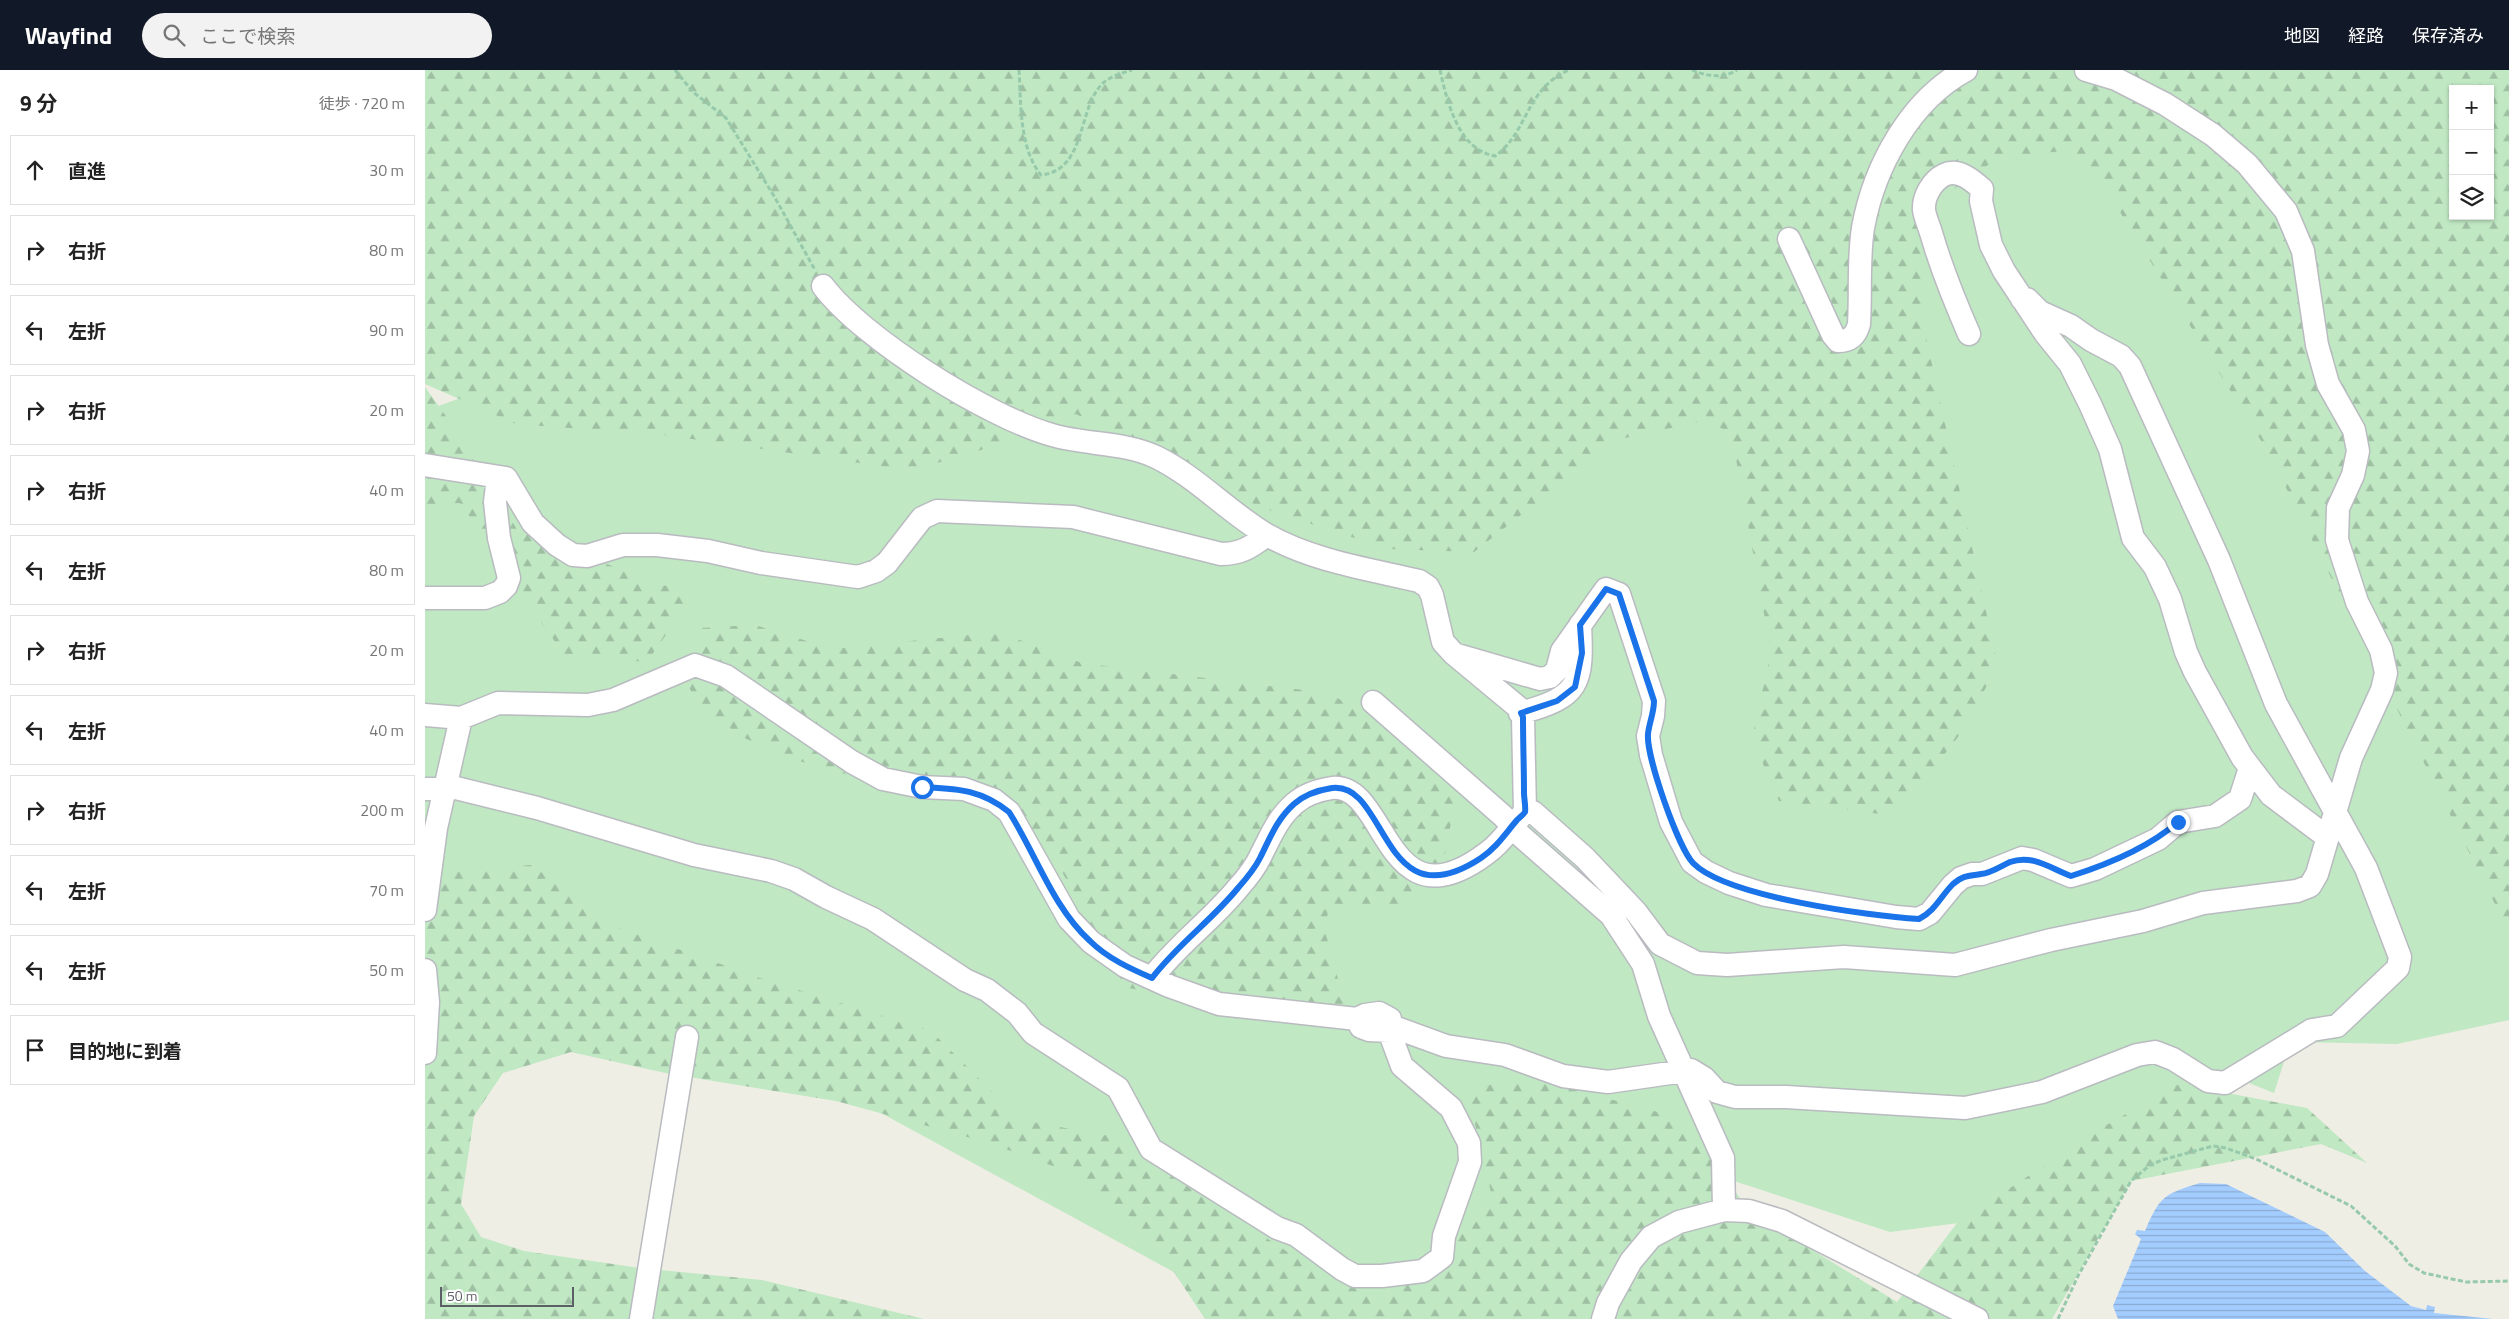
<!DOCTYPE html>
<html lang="ja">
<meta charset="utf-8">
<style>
body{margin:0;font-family:"Titillium Web","Noto Sans JP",sans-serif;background:#f2f2f2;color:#222}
.controls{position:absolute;right:15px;top:15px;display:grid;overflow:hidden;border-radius:0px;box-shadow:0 1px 4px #0004}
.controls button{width:45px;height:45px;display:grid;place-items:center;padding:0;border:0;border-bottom:1px solid #e0e0e0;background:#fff;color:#222;font:25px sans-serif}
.scale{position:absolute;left:15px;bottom:12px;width:134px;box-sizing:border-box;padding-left:5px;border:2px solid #5c5f65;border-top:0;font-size:14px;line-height:18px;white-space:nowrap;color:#5c5f65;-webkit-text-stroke:4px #fff;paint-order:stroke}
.stop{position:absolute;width:15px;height:15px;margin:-11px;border:4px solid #1a73e8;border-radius:50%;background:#fff}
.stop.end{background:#1a73e8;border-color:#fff;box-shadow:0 1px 5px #0008}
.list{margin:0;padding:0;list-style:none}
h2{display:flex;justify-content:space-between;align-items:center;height:65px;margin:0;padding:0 20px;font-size:21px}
h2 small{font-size:16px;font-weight:400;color:#767676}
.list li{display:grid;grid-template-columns:32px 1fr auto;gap:15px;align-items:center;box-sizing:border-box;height:70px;margin:0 10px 10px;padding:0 10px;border:1px solid #e0e0e0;border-radius:0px}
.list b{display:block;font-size:19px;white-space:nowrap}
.list em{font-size:16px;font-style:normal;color:#767676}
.icon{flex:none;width:28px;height:28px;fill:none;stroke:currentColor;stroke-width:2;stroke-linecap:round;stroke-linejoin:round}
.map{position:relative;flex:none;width:2084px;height:1249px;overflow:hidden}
header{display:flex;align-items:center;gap:30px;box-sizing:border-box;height:70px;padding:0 25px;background:#111827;color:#fff}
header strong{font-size:24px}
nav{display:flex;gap:28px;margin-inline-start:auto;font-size:18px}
.search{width:350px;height:45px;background:#f2f2f2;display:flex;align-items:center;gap:12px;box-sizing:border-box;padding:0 18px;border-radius:28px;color:#767676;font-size:19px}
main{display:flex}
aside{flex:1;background:#fff}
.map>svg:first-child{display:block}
.green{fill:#bfe8c3}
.forest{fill:url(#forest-firs);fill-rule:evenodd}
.water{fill:url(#water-rules)}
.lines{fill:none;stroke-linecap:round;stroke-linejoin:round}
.minor-casing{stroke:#b9bbc0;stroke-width:25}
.path{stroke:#97c9ab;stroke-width:3;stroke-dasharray:5 2.5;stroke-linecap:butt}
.minor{stroke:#fff;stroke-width:22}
.route{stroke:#1a73e8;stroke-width:6}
</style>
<header>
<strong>Wayfind</strong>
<div class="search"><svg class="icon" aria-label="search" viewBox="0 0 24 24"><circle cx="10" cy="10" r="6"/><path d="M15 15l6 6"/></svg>ここで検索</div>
<nav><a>地図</a><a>経路</a><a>保存済み</a></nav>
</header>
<main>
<aside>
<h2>9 分<small>徒歩 · 720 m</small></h2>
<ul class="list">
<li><svg class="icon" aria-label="ahead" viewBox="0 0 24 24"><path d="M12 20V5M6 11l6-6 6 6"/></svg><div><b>直進</b></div><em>30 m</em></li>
<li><svg class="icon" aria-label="right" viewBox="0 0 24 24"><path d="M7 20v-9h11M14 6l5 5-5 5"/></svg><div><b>右折</b></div><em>80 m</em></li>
<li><svg class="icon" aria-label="left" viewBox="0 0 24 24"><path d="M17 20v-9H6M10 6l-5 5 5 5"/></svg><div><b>左折</b></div><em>90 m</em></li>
<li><svg class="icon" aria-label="right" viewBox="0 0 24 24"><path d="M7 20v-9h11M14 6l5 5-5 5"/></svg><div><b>右折</b></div><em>20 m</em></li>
<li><svg class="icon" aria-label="right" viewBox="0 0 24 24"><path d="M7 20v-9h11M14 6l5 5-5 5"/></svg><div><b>右折</b></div><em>40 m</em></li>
<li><svg class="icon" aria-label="left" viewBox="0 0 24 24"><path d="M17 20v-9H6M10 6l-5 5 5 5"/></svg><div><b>左折</b></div><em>80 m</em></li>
<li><svg class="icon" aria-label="right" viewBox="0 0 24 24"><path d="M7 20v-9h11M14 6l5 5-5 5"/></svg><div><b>右折</b></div><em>20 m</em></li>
<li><svg class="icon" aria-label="left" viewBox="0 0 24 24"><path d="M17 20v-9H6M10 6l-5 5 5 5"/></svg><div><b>左折</b></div><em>40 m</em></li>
<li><svg class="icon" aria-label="right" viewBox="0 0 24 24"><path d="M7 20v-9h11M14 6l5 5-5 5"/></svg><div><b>右折</b></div><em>200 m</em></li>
<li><svg class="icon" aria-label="left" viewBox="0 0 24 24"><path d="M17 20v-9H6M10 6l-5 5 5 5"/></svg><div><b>左折</b></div><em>70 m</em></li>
<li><svg class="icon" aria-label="left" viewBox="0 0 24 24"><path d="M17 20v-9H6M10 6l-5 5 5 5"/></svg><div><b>左折</b></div><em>50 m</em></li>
<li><svg class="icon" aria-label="arrive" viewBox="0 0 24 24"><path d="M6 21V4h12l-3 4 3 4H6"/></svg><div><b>目的地に到着</b></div></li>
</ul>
</aside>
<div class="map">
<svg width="2084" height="1249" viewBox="0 0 2084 1249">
<defs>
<pattern id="forest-firs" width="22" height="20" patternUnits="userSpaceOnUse" patternTransform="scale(1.25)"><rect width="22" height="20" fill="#bfe8c3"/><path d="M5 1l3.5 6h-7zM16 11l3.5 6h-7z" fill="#9ebfa2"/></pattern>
<pattern id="water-rules" width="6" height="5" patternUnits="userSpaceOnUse" patternTransform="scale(1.25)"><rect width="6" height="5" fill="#a4cdff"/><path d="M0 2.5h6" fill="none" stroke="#89aad2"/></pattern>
</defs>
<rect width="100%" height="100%" fill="#efeee4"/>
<path class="green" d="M1810,0L2084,798V950L1972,974L1871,972L1864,976L1849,1023L1819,1011L1602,1144L1465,1162L1269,1098L1043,1249H873L793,1226L410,1018L31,906L0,1195V341L60,319L1340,116Z"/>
<path class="forest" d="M0,0H2084V862L1843,382L1674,108L1637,81L1573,88L1499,140L1496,244L1573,596L1533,667L1471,746L1354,731L1327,668L1346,582L1306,361L1273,352L1191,370L1049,482L963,479L835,437L651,344L540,386L483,400L239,365L91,354L0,314ZM2028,19H2065V146H2028Z
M0,317L23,349L93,461L268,526L222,592L139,585L35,433L0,435Z
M330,555L408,579L573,562L657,593L903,623L953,650L1020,709L1029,736L1018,796L984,837L904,835L900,861L916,920L935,935L816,943L700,917L635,798L600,759L544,721L459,715L374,691L317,667L274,635L261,612L275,558Z
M107,795L185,855L335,908L506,961L596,1050L685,1066L878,1192L957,1228L998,1201L1068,1131L1041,1015L1128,1014L1259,1049L1324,1141L1472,1232L1532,1153L1678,1057L1754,1014L1882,1038L1942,1093L1896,1074L1706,1111L1627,1249H780L739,1187L705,1147L656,1106L561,1072L411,1031L245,1004L146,982L78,1003L49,1046L36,1134L56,1167L99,1181L215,1198L337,1210L499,1249H0V809L5,801Z"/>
<path class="water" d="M1775,1113L1801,1114L1900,1162L1940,1201L1986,1236L2001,1240L2002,1235L2010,1237L2009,1243L2068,1249H1693L1688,1236L1716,1169L1710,1164L1712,1160L1720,1161C1735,1126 1739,1124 1775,1113Z"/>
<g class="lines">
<g class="minor-casing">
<path id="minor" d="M1364,169L1408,265L1413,271C1426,271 1431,265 1434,254C1436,222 1433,189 1438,158C1449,97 1485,30 1541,0
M398,216C438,269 563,347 627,365C661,375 700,372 731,387C772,407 803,442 842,465C888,491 943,499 994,511L1003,517L1007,525L1018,572L1029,584L1094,638L1098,647L1100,742
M1544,264C1530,232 1517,200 1507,166C1505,158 1500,148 1499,140C1498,127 1507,111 1519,105C1533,98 1547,110 1557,119L1556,131L1566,175L1579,201L1620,263L1645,294L1665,334L1685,379L1708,468L1730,497L1745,529L1761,582L1770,602L1817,687L1846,725L1902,767
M0,395L81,408L108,453L132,475L148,485L162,486L198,475H232L283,481L336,493L433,507L451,501L462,493L497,448L512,441L648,447L796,484C816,484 826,477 842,465
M0,528H60L75,522L81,516L84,508L74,468L70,432L73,407
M1029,584L1115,609L1125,607L1132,600L1137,581L1181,519L1194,524L1229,631L1228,646L1223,666L1226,685L1246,752L1267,792L1281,802L1304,813L1341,825L1471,847L1494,849L1505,843L1528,815L1536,808L1547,804H1557L1597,788L1608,790L1646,806L1670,799L1733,769L1753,752L1790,746L1815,729L1825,698
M948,632L1078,746L1096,766L1186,845L1218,894L1234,946L1298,1088L1299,1140
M1095,643C1155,627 1158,614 1155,555
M0,645L36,648L73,633L163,635L188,630L270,595L301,606L427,692L458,709L497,717L539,719L569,730L584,742L644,849L666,872L700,896L744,916L794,934L932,949
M0,719L31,718L112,738L269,785L346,801L369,809L401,827L448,849L540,910L562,920L592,943L608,963L693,1018L726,1079L852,1158L871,1165L917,1199L930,1206H957L998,1201L1017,1187L1019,1166L1045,1092L1044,1073L1026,1038L977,996L964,961
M0,840L11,758L36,648
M0,900L3,932L0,983
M727,908C752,875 787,850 813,818C821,809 830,798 835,787C845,768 852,749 869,734C879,725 894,720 907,718C963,712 959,861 1062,783C1078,772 1087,755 1100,742H1108L1160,788L1211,842L1235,874L1272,893L1302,895L1419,887L1530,895L1626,870L1718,851L1778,833L1872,821L1885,816L1892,804L1926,688L1957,620L1961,603L1956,580L1932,532L1912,470L1913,438L1928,405L1933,381L1929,360L1903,314L1892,275L1878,181L1861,141L1822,94L1788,65L1740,34L1691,9L1661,0
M954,943L965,949L966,956L964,961L944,960L936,957L932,949L940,945Z
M966,956L1021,976L1080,985L1138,1006L1183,1012L1266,1000L1279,1008L1292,1022L1310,1027H1361L1540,1038L1617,1022L1712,985L1730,982L1748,989L1783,1011L1800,1013L1887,960L1912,956L1973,898L1975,887L1941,798L1851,634L1794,490L1705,296L1696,286L1666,270L1646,256L1615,242L1602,229H1597
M216,1249L262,967
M1178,1249L1183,1233L1206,1191L1226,1167L1254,1152L1299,1140L1324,1141L1357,1151L1552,1249"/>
</g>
<path class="path" d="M250,0L268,22L301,48L349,126L390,200
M594,0C596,33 594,78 616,105C662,100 652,38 678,13C686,6 697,3 707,0
M1015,0C1022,31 1033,80 1070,86C1103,63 1100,19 1144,0
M1267,0C1280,6 1299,9 1312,0
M1633,1249L1653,1206L1706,1111L1725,1095L1737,1090L1788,1076L1801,1078L1831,1089L1926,1136L1970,1176L1984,1194L1999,1203L2041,1212L2084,1211"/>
<use href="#minor" class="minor"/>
</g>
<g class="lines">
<path class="route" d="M497,717C532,719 555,719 584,742C611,784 627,836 665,871C682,888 706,899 727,908C752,875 787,850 813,818C821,809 830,798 835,788C845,768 852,749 869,734C879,725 894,720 907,718C963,711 956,854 1056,788C1072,777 1080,764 1092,750C1094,748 1099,744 1100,742C1101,738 1099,728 1099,723C1099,698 1098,673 1098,647L1096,643L1132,631L1150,617L1157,583L1155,555L1181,519L1194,524L1229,631C1229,643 1224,653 1223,664C1221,686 1253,777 1268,793C1301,827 1445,846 1494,849C1510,841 1516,826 1528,814C1538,805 1545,806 1556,804C1566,803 1576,796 1585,792C1607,784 1625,798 1646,806C1684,794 1723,778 1753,752"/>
</g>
</svg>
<div class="controls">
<button>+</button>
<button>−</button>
<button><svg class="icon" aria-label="layers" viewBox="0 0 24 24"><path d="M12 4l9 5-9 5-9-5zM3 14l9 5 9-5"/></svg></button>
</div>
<div class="scale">50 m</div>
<div class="stop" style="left:497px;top:717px"></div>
<div class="stop end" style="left:1753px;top:752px"></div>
</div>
</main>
